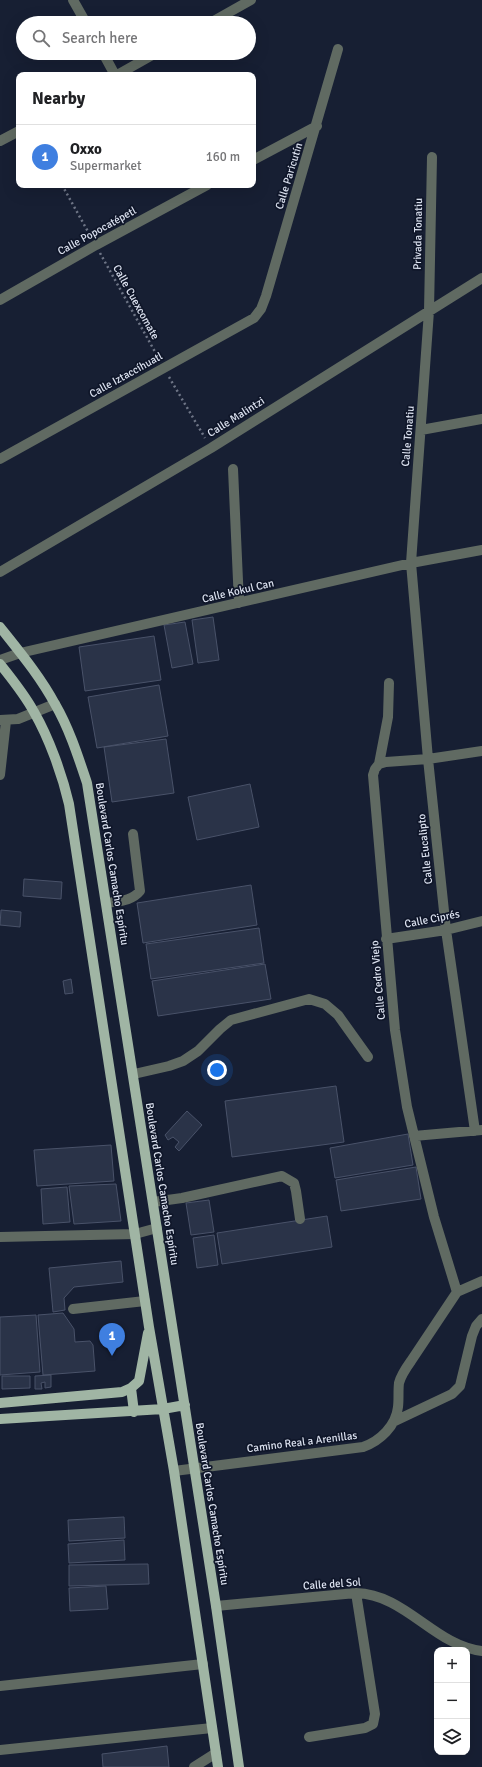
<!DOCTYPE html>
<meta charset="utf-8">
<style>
body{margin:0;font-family:Signika,sans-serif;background:#f6f6f6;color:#202124}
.controls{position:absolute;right:12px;bottom:12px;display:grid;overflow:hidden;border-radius:8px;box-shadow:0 4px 16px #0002}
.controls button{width:36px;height:36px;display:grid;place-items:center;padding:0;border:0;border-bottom:1px solid #e0e0e0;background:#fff;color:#202124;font:20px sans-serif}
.you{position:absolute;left:217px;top:1070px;width:14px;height:14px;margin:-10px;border:3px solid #fff;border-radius:50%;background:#1a73e8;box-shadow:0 0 0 6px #1a73e833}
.badge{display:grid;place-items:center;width:26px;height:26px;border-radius:50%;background:#2563eb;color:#fff;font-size:13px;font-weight:700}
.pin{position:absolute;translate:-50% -33px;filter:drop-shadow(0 1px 2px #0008)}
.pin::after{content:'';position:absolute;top:21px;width:14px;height:12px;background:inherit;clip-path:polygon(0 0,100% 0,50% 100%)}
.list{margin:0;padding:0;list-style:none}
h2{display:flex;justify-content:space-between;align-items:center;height:52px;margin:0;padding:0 16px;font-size:17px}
h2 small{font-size:13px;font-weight:400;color:#757577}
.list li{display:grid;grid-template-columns:26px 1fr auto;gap:12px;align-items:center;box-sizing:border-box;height:64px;padding:0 16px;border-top:1px solid #e0e0e0}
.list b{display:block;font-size:15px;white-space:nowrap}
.list p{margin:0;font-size:13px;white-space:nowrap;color:#757577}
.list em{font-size:13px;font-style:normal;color:#757577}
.icon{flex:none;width:22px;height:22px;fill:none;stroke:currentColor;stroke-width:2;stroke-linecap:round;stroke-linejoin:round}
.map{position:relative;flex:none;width:482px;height:1767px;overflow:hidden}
.search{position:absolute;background:#fff;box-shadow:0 4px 16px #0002;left:16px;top:16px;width:240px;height:44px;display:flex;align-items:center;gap:10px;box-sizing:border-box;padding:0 14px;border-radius:22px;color:#757577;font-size:15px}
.panel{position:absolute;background:#fff;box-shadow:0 4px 16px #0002;left:16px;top:72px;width:240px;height:116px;border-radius:8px}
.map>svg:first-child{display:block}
.building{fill:#2a3348;stroke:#495269}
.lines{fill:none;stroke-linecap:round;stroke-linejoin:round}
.path{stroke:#6e7586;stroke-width:2.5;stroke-dasharray:2 3;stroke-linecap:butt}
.minor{stroke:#606a62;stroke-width:10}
.major{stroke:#a0b5a4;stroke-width:10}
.labels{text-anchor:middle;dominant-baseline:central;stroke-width:3.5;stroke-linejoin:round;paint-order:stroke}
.street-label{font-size:11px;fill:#dce2f0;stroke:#0f1629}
</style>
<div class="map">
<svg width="482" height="1767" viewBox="0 0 482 1767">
<rect width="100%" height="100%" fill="#171f33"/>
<path class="building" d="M213,617L219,660L198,663L192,620Z
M185,622L193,664L172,668L164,625Z
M154,636L161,680L85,691L79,647Z
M159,685L168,736L97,748L88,697Z
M166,739L174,793L112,802L104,747Z
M250,784L259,827L197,840L188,797Z
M24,879L62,882L61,899L23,896Z
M251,885L257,925L143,943L137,903Z
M1,910L21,912L20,927L0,925Z
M259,928L264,963L151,979L146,944Z
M265,964L271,999L158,1016L152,981Z
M71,979L73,993L65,994L63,981Z
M336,1086L344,1142L232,1157L225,1101Z
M187,1111L202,1125L179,1151L175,1147L179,1142L173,1137L168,1140L165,1135Z
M408,1134L413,1165L335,1178L330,1148Z
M111,1145L114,1181L37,1186L34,1150Z
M416,1167L421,1199L341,1211L336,1180Z
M116,1184L121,1221L74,1224L69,1186Z
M67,1187L70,1222L43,1224L41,1189Z
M209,1200L214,1232L191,1235L186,1203Z
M327,1216L332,1247L222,1264L217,1233Z
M214,1235L218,1265L197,1268L193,1238Z
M121,1261L123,1282L74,1287L64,1298L65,1310L53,1312L49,1268Z
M63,1313L74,1329L75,1342L90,1341L93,1345L95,1371L43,1375L38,1315Z
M36,1315L40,1372L0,1375V1317Z
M51,1375V1387L45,1388V1382L41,1383L42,1389H35V1376Z
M2,1376H30V1388L2,1389Z
M124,1517L125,1538L69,1541L68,1520Z
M124,1540L125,1560L69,1563L68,1544Z
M148,1564L149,1584L69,1586V1565Z
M106,1586L108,1609L70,1611L69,1588Z
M167,1746L169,1767H103L102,1754Z"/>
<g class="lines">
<path class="path" d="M62,185L91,237
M100,253L159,359
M169,377L205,438"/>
<path class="minor" d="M73,0L86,23
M210,23L251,0
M103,53L115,75
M117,75L156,53
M0,141L19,131
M432,157L429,311L411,563L428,759L446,930L475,1131
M253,160L317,126
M0,300L96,245L207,185
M421,430L482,419
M0,459L254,318L261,309L266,296L338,49
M233,469L239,603
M0,572L211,448L482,278
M0,660L20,653L411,563L482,550
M0,720L18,719L55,704
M379,764L388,717L389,683
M0,775L6,721
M107,903C119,901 132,901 140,891L133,834
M386,939L446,930L482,921
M134,1074L169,1066L183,1061L198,1051L220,1029L231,1020L309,999L325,1004L338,1015L368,1057
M414,1136L482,1130
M153,1202L182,1198L282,1176L294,1183L296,1191L300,1219
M0,1237L135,1234L157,1228
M457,1292L434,1217L407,1107L395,1030L373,775L375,769L379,764L386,762L428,759L482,751
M73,1309L145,1301
M395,1421L452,1394L460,1386L472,1336L476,1326L482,1319
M174,1471L363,1447C380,1441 396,1426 398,1407C399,1399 398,1391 399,1383C401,1375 406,1368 411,1361L457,1292L482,1281
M216,1606L356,1593C405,1594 435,1646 482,1651
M0,1686L203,1664
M309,1737L365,1728L373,1724L375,1714L356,1593
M0,1750L212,1728
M194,1767L216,1753"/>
<path class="major" d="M0,627C19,651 40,676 55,704C69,728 78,756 87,783L216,1606L239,1767
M0,664C12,679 25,695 34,712C49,738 62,774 69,804L149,1327L174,1471L218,1767
M131,1388L134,1412
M0,1403L122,1392L131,1388L139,1381L148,1333
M0,1419L163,1409L185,1405"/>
</g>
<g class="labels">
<g class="street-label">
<text transform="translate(289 176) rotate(-73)">Calle Paricutín</text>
<text transform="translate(97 231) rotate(-29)">Calle Popocatépetl</text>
<text transform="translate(418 234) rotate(-89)">Privada Tonatiu</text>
<text transform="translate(136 302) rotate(61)">Calle Cuexcomate</text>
<text transform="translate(126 375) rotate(-29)">Calle Iztaccíhuatl</text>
<text transform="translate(236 417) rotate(-32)">Calle Malintzi</text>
<text transform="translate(408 436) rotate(-85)">Calle Tonatiu</text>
<text transform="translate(238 591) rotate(-13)">Calle Kokul Can</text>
<text transform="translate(425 849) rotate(-96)">Calle Eucalipto</text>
<text transform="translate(112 864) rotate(81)">Boulevard Carlos Camacho Espíritu</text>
<text transform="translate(432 919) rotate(-11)">Calle Ciprés</text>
<text transform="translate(378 980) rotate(-95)">Calle Cedro Viejo</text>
<text transform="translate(162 1184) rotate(81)">Boulevard Carlos Camacho Espíritu</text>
<text transform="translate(302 1442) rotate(-7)">Camino Real a Arenillas</text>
<text transform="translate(212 1504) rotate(81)">Boulevard Carlos Camacho Espíritu</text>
<text transform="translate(332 1584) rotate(-4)">Calle del Sol</text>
</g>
</g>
</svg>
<div class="controls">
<button>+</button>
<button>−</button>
<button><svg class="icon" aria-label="layers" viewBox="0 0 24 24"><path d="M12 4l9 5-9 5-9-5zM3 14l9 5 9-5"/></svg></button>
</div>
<div class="you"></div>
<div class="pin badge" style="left:112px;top:1356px;background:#3f7fe0">1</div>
<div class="search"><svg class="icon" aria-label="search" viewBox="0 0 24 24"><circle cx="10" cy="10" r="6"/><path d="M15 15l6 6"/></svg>Search here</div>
<section class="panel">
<h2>Nearby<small></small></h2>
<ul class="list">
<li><span class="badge" style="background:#3f7fe0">1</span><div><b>Oxxo</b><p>Supermarket</p></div><em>160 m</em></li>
</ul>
</section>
</div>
